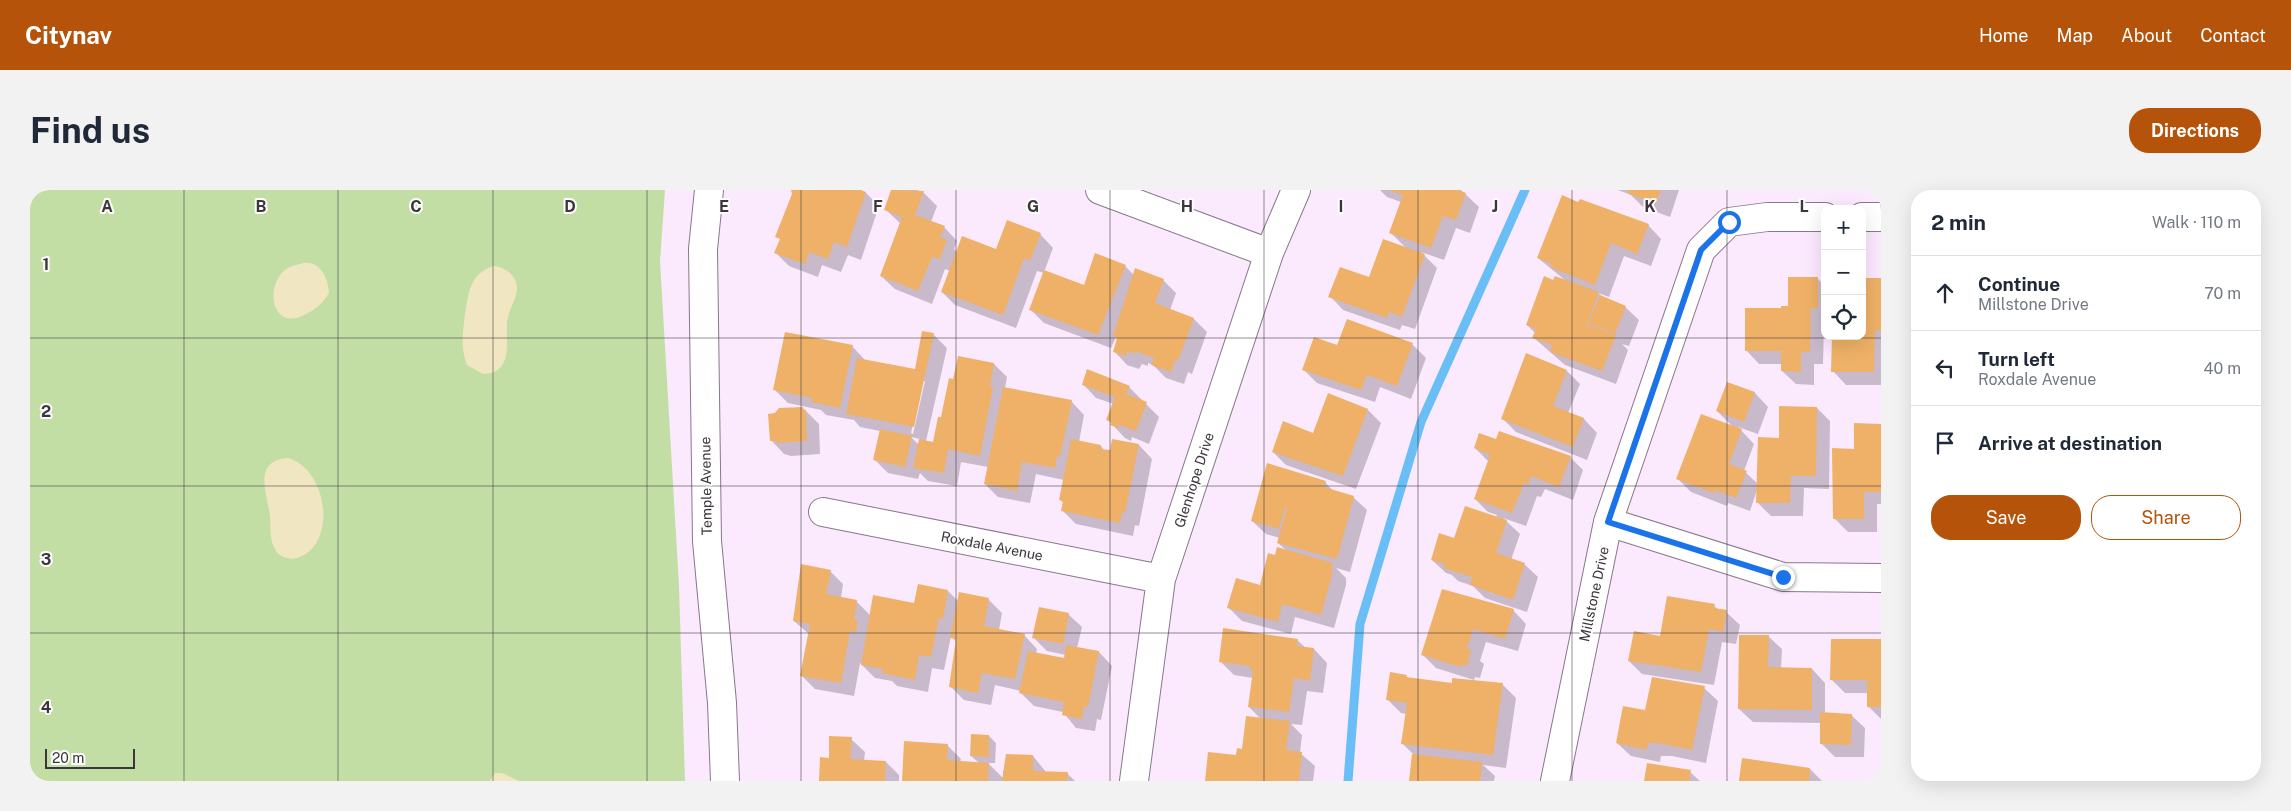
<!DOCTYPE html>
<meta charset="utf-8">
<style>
body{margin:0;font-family:"Public Sans",sans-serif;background:#f2f2f3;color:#1f2937}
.controls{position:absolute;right:15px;top:15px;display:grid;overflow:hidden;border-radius:10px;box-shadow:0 5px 20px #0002}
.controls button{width:45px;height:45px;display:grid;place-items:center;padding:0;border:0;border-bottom:1px solid #e0e1e3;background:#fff;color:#1f2937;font:25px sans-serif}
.scale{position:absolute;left:15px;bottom:12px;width:90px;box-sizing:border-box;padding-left:5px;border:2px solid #3c353d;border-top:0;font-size:14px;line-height:18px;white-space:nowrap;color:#3c353d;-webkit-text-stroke:4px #fdfdfd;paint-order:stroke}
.stop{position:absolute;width:15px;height:15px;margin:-11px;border:4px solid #1a73e8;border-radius:50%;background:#fff}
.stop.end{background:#1a73e8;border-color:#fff;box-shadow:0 1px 5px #0008}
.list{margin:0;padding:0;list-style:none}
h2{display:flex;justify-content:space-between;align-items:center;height:65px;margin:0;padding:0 20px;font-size:21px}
h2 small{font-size:16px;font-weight:400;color:#747a83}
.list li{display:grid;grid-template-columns:32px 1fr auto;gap:15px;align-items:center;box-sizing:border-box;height:75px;padding:0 20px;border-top:1px solid #e0e1e3}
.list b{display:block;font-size:19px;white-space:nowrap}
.list p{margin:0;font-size:16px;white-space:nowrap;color:#747a83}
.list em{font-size:16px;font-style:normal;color:#747a83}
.actions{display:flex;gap:10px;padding:15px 20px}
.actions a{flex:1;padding:11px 0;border:1px solid #b45309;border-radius:20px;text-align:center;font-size:18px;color:#b45309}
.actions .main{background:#b45309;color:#fff}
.icon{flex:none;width:28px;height:28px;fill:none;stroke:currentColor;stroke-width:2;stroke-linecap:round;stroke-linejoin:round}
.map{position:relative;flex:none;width:1851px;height:591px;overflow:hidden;border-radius:20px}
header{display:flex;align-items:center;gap:30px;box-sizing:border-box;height:70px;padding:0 25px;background:#b45309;color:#fff}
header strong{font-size:24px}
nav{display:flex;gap:28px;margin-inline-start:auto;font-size:18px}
.intro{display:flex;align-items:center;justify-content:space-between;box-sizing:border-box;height:120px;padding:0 30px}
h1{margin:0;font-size:35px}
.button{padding:12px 22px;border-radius:20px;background:#b45309;color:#fff;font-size:18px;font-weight:700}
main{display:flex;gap:30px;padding:0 30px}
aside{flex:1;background:#fff;border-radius:20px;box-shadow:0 5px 20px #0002}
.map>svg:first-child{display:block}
.green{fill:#c3dea4}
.sand{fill:#f0e6c1}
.shadow{fill:#0003;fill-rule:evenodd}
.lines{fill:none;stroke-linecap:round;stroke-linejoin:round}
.stream{stroke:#69bef6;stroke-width:9}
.building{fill:#eeb167}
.minor-casing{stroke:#88788a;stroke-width:30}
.secondary-casing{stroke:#88788a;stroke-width:30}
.minor{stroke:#fff;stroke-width:28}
.secondary{stroke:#fff;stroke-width:28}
.route{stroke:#1a73e8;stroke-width:6}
.grid{fill:none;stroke:#3c353d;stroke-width:1;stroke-opacity:0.55}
.labels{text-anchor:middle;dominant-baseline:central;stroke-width:4;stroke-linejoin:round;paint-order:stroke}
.street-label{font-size:14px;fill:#3c353d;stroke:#fdfdfd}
.grid-label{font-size:16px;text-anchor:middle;font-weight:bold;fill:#3c353d;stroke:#fdfdfd;stroke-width:4;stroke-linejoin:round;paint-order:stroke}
</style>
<header>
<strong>Citynav</strong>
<nav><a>Home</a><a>Map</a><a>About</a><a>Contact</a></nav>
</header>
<div class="intro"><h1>Find us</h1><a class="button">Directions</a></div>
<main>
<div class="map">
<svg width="1851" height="591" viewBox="0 0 1851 591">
<rect width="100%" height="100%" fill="#fbe9fd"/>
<path class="green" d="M0,0H635L630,71L649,396L655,591H0Z"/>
<path class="sand" d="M273,73C290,71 298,87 299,103C293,113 286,119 276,124C242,143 234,97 255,80C260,76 267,75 273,73Z
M463,76C469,76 475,79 480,83C497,100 478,115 477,133C476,153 483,184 453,184L437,175C430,155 433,143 435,124C439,102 439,85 463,76Z
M258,268C300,280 308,361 263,369C257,368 250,367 246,361C239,350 241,339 240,327C238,304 221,271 258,268Z
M465,583H472L489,591H460Z"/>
<path class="shadow" d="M764,0H828L836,3L849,16L831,70L818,65L811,82L792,75L788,87L759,76L746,63L751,50L747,46Z
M863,0H887L894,3L907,16L901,32L914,37L927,51L924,59L927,62L966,61L1010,44L1023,58L1014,82L1054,96L1095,76L1104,85L1133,90L1146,103L1140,120L1164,129L1177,142L1162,184L1158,182L1154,194L1136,188L1123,175L1118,173V176L1112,174L1109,179L1097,175L1084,161L1088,149L1086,147L1081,158L1014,133L1000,119L1014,83L1007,81L986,138L925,115L912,102L920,81L915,79L902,114L865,99L851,86L871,34L855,19Z
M1350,0H1431L1449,17L1440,43L1426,38L1414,70L1391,62L1407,78L1385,139L1372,135L1370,140L1313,120L1300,106L1340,89L1377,59L1360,42L1371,12L1357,7Z
M1588,0H1649L1640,27L1613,17L1601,5Z
M1549,13L1618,35L1631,49L1621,76L1594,66L1579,107L1568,103L1574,108L1595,117L1609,130L1599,156L1592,154L1598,160L1586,194L1535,175L1504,148L1505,143L1497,135L1524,91H1536L1508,68Z
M1788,89L1795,96L1793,174H1784V195L1766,194L1752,181V174H1729L1716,160L1753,119L1759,117Z
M1851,89V195H1816L1803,181L1832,146V117Z
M1318,131L1383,155L1396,168L1381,209L1350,197L1345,212L1287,193L1273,179L1308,157Z
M893,143L904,145L917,158L896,251L904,253L924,190L964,174L977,187L975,198L1041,211L1054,225L1049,252L1071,256L1075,261L1081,262L1083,250L1109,255L1122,269L1109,336L1105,335L1103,346L1046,334L1032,320L1034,313L1030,310L1034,290L1006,284L1000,313L968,307L955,294L958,277L931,272L927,296L898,291L890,283L888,289L858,283L844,269L850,241L830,237L824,230L796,225L791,220L758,213L745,200L822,156L835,170L886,180ZM893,191H895L883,244L881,243ZM881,247L890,249L889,255Z
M1537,181L1550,194L1538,223L1554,229L1567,243L1557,270L1486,242L1472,228Z
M1698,193L1725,203L1738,217L1728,244L1708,237L1724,254L1714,281L1728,294L1750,249L1787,218L1800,231L1799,299L1774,298L1773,326H1741L1727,312V300L1720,321L1698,313L1697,316L1661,302L1648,289L1704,238L1687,221Z
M1053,194L1099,197L1129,227L1119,254L1102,247L1101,251L1095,248L1078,230L1084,214L1066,208Z
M1298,205L1338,220L1351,233L1326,299L1256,275L1243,262L1284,244Z
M773,218L789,234L790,264L761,266L754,264L741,250L750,222Z
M1851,235V314H1847V342H1818L1804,328L1825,260Z
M1467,251L1540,267L1553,280L1543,310L1515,299L1511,307L1507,306L1496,336L1473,328L1490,344L1481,370L1494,374L1508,387L1497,422L1455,408L1443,396L1428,391L1422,385L1416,383L1402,370L1425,350L1466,327L1467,325L1458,322L1445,309L1459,272L1445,258Z
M1295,292L1304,302L1323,307L1337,320L1320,382L1306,378L1316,388V395L1304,438L1265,427L1261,444L1212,431L1199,418L1231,397L1245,367L1257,361L1248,353L1250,348L1236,344L1222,331Z
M800,381L813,394L811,408L826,411L840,425L885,415L918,401L928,411L958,409L972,423L969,440L994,445L1007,459L1006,464L1035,469L1036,465L1017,461L1004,448L1038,424L1052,437L1047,458L1069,462L1082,476L1071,530L1067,529L1065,541L1046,538L1033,522L1004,516L991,503V501L965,495L961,515L934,510L921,497L927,453L921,446L914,480L902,478L898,502L867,496L862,491L845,488L830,473L824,506L785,499L771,485L779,444L764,431Z
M1412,401L1483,420L1496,434L1488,461L1456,452L1450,471L1454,474L1450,488L1445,487L1444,490L1406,478L1393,465Z
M1684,416L1689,420L1696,422L1710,435L1706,454L1692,452L1684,495L1612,484L1599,471L1631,448Z
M1738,446L1752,459L1751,479H1782L1795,493V524L1821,525L1835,538L1834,567H1805L1791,553V533L1723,532L1709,519Z
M1267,450L1276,458L1284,459L1297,473L1293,503L1277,501L1272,535L1261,534L1272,545L1270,563L1285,576L1283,591H1176L1213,560L1231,529L1219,517L1223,488L1204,485L1191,472Z
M1851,450V529L1838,516V503H1815L1802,490Z
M1376,486L1379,489L1423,495L1472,494L1486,508L1476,578L1453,575L1465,586L1464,591H1381L1383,564L1373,554L1377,524L1371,523L1357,509Z
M1674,498L1688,511L1676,573L1642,566H1631L1630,572L1601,566L1587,553L1616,522Z
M959,546L966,553L965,573H958L973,588V581L1003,566L1016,582L1037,583L1045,591H873L917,555L931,569L930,572L949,573L941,566Z
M821,549L835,562L834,571L856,572L869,585V591H790L800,569Z
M1713,569L1780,579L1792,591H1709Z
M1660,582L1670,591H1615Z"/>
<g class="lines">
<path class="stream" d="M1318,591L1330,434L1391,232L1495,0"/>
</g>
<path class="building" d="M761,0H831L836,2L817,57L804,52L798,69L779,62L775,74L744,63L750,49L745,47L762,4Z
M861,0L894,1L885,25L915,36L910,47L917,50L910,69L902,67L888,101L850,86L872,27L854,20Z
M1359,0H1428L1436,3L1426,30L1413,26L1401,58L1359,43L1373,5Z
M1598,0H1631L1626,14L1599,4Z
M1532,5L1548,12L1550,9L1619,34L1607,64L1581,53L1565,95L1520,77L1522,74L1507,68Z
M977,30L1011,43L1000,71L994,68L973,125L911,102L932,46L966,59Z
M1353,49L1395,64L1372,127L1359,122L1357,128L1298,107L1310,77L1339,87Z
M1065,63L1096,75L1068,145L999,120L1014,80L1054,95Z
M1105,78L1134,89L1125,113L1164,128L1148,171L1145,170L1141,182L1121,175L1124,168L1105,161V164L1098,161L1096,166L1083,162L1087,148L1083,146Z
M1514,86L1523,90L1525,86L1569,102L1557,135L1586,145L1572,181L1520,162L1522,155L1502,148L1506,139L1496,135Z
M1758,87H1788V118H1781L1780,162H1771V182L1751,181V161H1715V118H1751V116H1758Z
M1833,88H1851V141H1845L1844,182H1801L1802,146H1832Z
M1570,105L1596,116L1585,144L1558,134Z
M1317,129L1383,153L1367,196L1337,185L1331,200L1272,180L1284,147L1307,155Z
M892,141L904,143L884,237L816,224L827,168L885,179Z
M755,142L823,155L810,218L781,212L782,208L743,200Z
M1496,163L1537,180L1523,216L1554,228L1543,257L1471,229Z
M928,166L964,173L960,196L963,197L950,266L918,259L914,283L883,278L889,249L903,252L908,227H911L919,188L923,189Z
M1057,179L1100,196L1096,204L1117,212L1106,241L1089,235L1088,238L1080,235L1082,232L1076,230L1085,207L1052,195Z
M1697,192L1725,202L1714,232L1686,221Z
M973,197L1042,210L1030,267L1027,266L1025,278L992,272L987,301L954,294Z
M1298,203L1338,219L1313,286L1242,262L1253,231L1283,243Z
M1749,216L1787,217L1786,286H1761L1760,313H1726L1728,247L1749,248Z
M773,217V220H776L777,251L746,253V251H740L738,224L745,223L749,218Z
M1671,224L1712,239L1699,274L1717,281L1706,308L1685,300L1684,303L1646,289Z
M1824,233L1851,234V302H1834V329H1803L1802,258L1824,259Z
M850,239L882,246L875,277L843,270Z
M1469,241L1541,266L1529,297L1501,286L1498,295L1494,293L1482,323L1444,309L1460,265L1444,258L1449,243L1466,249Z
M1041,249L1071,255L1070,259L1080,260L1082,249L1109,254L1095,323L1092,322L1090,333L1031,321L1033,311L1029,310Z
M1237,273L1296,291L1294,297L1324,306L1307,369L1247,353L1257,318H1255L1249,339L1221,331Z
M1435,316L1477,330L1466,363L1495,373L1483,410L1440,395L1442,387L1413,378L1415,374L1401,370L1409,343L1424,348Z
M1247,357L1303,373L1301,380L1303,381L1291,425L1252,414L1248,432L1197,418L1206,388L1230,395L1238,363L1245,365Z
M771,374L801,380L796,404L827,410L824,430L828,431L826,442L820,441L811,493L770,486L780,434L763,431Z
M888,394L918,400L913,429L909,428L901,467L889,465L885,490L852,483L853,479L831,475L843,405L884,413Z
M1412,399L1484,419L1475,449L1443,439L1437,459L1441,460L1437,476L1432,475L1431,477L1391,465Z
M929,402L959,408L954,436L995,444L985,489L952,483L948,503L919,497L926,449L920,448Z
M1637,406L1685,414L1684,418L1697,420L1693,442L1679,439L1671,482L1598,471L1604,441L1630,446Z
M1009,417L1039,423L1033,454L1002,448Z
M1193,438L1268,449L1267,456L1284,458L1280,491L1264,488L1259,522L1218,517L1223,480H1220V476L1189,472Z
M1709,445H1739L1738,477L1782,478V520L1708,519Z
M1801,449H1851V517H1837V490H1800Z
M1036,455L1069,461L1058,517L1054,516L1052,529L1032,525L1034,512L989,503L998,461L1034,468Z
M1360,482L1377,485L1376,487L1422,493V488L1473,493L1463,565L1371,554L1377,513L1356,510Z
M1622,487L1675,496L1662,560L1628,553H1618L1617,560L1586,553L1593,516L1615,520Z
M1790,522L1822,524L1821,555L1790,554Z
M1216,526L1260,531L1256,560L1272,562L1269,591H1175L1178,562L1206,565L1207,558L1212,559Z
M941,544L959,545V567L940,566Z
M799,546L822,547L820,569L856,571L855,591H789L790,567L799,568Z
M874,551L918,554L917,570L959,573L958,591H872Z
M976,564L1003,565V581L1038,582L1037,591H972Z
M1382,564L1452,572L1450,591H1379Z
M1712,568L1780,578L1779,591H1709Z
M1617,573L1661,580L1659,591H1614Z"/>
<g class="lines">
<g class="minor-casing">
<path id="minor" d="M1070,0L1239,63
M1832,27H1851
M793,322L1131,389
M1578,332L1753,387L1851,388
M1104,591L1131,389L1239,63L1266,0
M1525,591L1578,332L1671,60L1699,32L1737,27H1795"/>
</g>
<g class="secondary-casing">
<path id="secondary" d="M679,0L673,59L677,351L692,513L695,591"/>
</g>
<use href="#minor" class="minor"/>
<use href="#secondary" class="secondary"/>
</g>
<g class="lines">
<path class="route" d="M1699,32L1671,60L1578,332L1753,387"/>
</g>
<path class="grid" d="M154,0V591M308,0V591M463,0V591M617,0V591M771,0V591M926,0V591M1080,0V591M1234,0V591M1388,0V591M1542,0V591M1697,0V591M0,148H1851M0,296H1851M0,443H1851"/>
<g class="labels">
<g class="street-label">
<text transform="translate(1164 290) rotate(-72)">Glenhope Drive</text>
<text transform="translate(676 296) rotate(-91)">Temple Avenue</text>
<text transform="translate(962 356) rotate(11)">Roxdale Avenue</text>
<text transform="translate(1564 404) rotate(-78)">Millstone Drive</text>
</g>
</g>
<g class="grid-label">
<text x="77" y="22">A</text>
<text x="231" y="22">B</text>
<text x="386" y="22">C</text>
<text x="540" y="22">D</text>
<text x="694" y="22">E</text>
<text x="848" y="22">F</text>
<text x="1003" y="22">G</text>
<text x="1157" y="22">H</text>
<text x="1311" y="22">I</text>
<text x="1465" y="22">J</text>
<text x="1620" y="22">K</text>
<text x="1774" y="22">L</text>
<text x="16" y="80">1</text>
<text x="16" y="227">2</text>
<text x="16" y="375">3</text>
<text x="16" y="523">4</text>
</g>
</svg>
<div class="controls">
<button>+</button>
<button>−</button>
<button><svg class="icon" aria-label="locate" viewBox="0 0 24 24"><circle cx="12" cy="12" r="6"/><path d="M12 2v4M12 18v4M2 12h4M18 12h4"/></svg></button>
</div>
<div class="scale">20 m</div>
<div class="stop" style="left:1699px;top:32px"></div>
<div class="stop end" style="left:1753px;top:387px"></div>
</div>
<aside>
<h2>2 min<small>Walk · 110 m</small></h2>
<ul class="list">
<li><svg class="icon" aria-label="ahead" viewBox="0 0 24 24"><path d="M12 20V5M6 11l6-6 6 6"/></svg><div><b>Continue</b><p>Millstone Drive</p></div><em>70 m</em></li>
<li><svg class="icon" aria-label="left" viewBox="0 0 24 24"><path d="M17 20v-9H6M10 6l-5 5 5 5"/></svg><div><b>Turn left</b><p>Roxdale Avenue</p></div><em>40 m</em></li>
<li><svg class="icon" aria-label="arrive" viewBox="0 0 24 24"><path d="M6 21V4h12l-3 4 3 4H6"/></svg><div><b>Arrive at destination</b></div></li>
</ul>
<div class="actions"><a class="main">Save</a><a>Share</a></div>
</aside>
</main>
